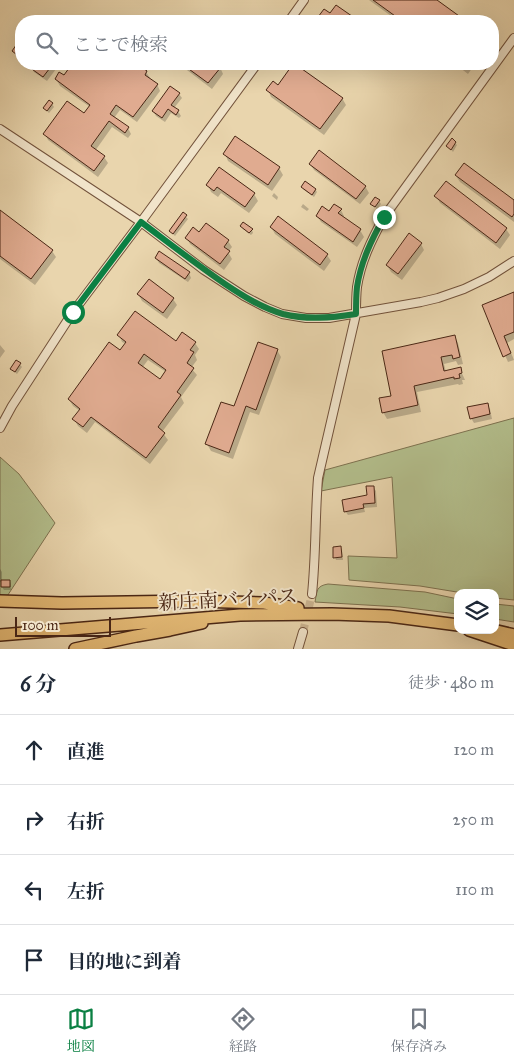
<!DOCTYPE html>
<html lang="ja">
<meta charset="utf-8">
<style>
body{margin:0;font-family:"IM FELL Great Primer","Noto Serif JP",serif;background:#f6f6f7;color:#1f2937}
.controls{position:absolute;right:15px;bottom:15px;display:grid;overflow:hidden;border-radius:10px;box-shadow:0 5px 20px #0002}
.controls button{width:45px;height:45px;display:grid;place-items:center;padding:0;border:0;border-bottom:1px solid #e0e1e3;background:#fff;color:#1f2937;font:25px sans-serif}
.scale{position:absolute;left:15px;bottom:12px;width:96px;box-sizing:border-box;padding-left:5px;border:2px solid #4a2715;border-top:0;font-size:14px;line-height:18px;white-space:nowrap;color:#4a2715;-webkit-text-stroke:4px #f1e4ca;paint-order:stroke}
.stop{position:absolute;width:15px;height:15px;margin:-11px;border:4px solid #0b8043;border-radius:50%;background:#fff}
.stop.end{background:#0b8043;border-color:#fff;box-shadow:0 1px 5px #0008}
.list{margin:0;padding:0;list-style:none}
h2{display:flex;justify-content:space-between;align-items:center;height:65px;margin:0;padding:0 20px;font-size:21px}
h2 small{font-size:16px;font-weight:400;color:#747a83}
.list li{display:grid;grid-template-columns:32px 1fr auto;gap:15px;align-items:center;box-sizing:border-box;height:70px;padding:0 20px;border-top:1px solid #e0e1e3}
.list b{display:block;font-size:19px;white-space:nowrap}
.list em{font-size:16px;font-style:normal;color:#747a83}
.icon{flex:none;width:28px;height:28px;fill:none;stroke:currentColor;stroke-width:2;stroke-linecap:round;stroke-linejoin:round}
.map{position:relative;flex:none;width:514px;height:649px;overflow:hidden}
.search{position:absolute;background:#fff;box-shadow:0 5px 20px #0002;left:15px;right:15px;top:15px;height:55px;display:flex;align-items:center;gap:12px;box-sizing:border-box;padding:0 18px;border-radius:20px;color:#747a83;font-size:19px}
.sheet{height:345px;background:#fff}
nav{display:flex;justify-content:space-around;align-items:center;box-sizing:border-box;height:70px;border-top:1px solid #e0e1e3;background:#fff;font-size:14px;color:#747a83}
nav a{display:grid;justify-items:center;gap:2px}
nav .on{color:#0b8043}
.map>svg:first-child{display:block}
.green{fill:#b3be8c;stroke:#7e7250}
.shadow{fill:#0003;fill-rule:evenodd}
.building{fill:#e0ab90;stroke:#4a2715;fill-rule:evenodd}
.lines{fill:none;stroke-linecap:round;stroke-linejoin:round}
.minor-tunnel{stroke:#c9b28f;stroke-width:8;stroke-dasharray:8 4;stroke-linecap:butt}
.minor-casing{stroke:#72523b;stroke-width:10}
.highway-casing{stroke:#4a2715;stroke-width:14}
.minor{stroke:#f1e4ca;stroke-width:8}
.highway{stroke:#e4ba76;stroke-width:11}
.route{stroke:#0b8043;stroke-width:6}
.labels{text-anchor:middle;dominant-baseline:central;stroke-width:4;stroke-linejoin:round;paint-order:stroke}
.street-label{font-size:20px;fill:#4a2715;stroke:#f1e4ca}
</style>
<div class="map">
<svg width="514" height="649" viewBox="0 0 514 649">
<rect width="100%" height="100%" fill="#e9d5ad"/>
<filter id="stains"><feTurbulence type="fractalNoise" baseFrequency=".004" numOctaves="4"/><feColorMatrix values="0 0 0 0 .2 0 0 0 0 .09 0 0 0 0 .02 0 0 0 .5 -.17"/></filter>
<radialGradient id="worn" r=".72"><stop offset=".6" stop-color="#630" stop-opacity="0"/><stop offset="1" stop-color="#630" stop-opacity=".3"/></radialGradient>
<path class="green" d="M514,418V600L495,598V593H463L420,586L349,580L348,556L397,558L392,477L321,491L325,470Z
M0,457L19,474L55,523L0,607Z
M328,584L425,592L458,599V614L400,607L315,602C317,591 316,586 328,584Z
M495,604L514,606V622L495,619Z"/>
<path class="shadow" d="M369,0H435L464,21H398Z
M21,40V60L16,56L13,51Z
M27,64H64L61,67L59,65L47,81L34,72L31,67Z
M74,64H126L131,68L135,64L146,72L150,78L149,79L157,84L160,91L137,122L120,110L114,118L128,128L131,134L128,138L112,127L95,151L104,157L108,163L98,177L48,140L45,134L84,115L90,107L60,86L56,79L64,77Z
M179,64H215L220,67L223,74L212,89Z
M455,64H475L468,74Z
M279,86L342,98L346,105L324,135L271,97L268,90Z
M179,94L182,98L174,108L178,111L181,116L179,118L171,113L165,122L156,116L153,111Z
M52,104L54,107L49,113L44,108Z
M455,143L457,145L453,152L448,146Z
M225,154L279,168L283,175L272,191L228,161Z
M310,164L365,186L369,193L360,204L314,170Z
M456,176L514,202V222L460,182Z
M208,185L254,194L258,201L249,213L221,193L218,197L211,192Z
M302,187L315,189L317,192L314,197L304,190Z
M274,193L278,197L277,200L272,196Z
M436,196L506,229L510,235L500,249L440,203Z
M379,201L381,204L377,209L372,204Z
M303,204L309,209L307,211L301,207Z
M341,210L344,216L343,218L360,230L364,237L357,247L321,222L317,216Z
M0,212L52,251L56,257L35,285L0,259Z
M183,214L188,219L175,236L170,231Z
M241,226L252,230L253,233L251,235L243,229Z
M271,227L327,255L331,261L324,271L275,234Z
M200,234L228,241L232,247L228,252L232,259L224,270L190,244L187,238Z
M421,244L424,250L402,280L391,272L387,265Z
M156,258L189,273L191,278L188,282L159,263Z
M514,293V339L507,343L514,360L508,362L483,306Z
M138,294L173,299L177,305L167,319L142,301Z
M119,335L176,342L195,343L199,349L195,355L197,360L191,368L197,375L181,397L184,403L162,432L168,440L150,464L95,422L87,433L78,426L74,419L80,411L73,406L69,399L120,352L126,344L122,342ZM148,360L166,372L160,381L142,368Z
M455,337L458,343L463,364L458,365L456,361L444,364L446,372L460,369L465,380H462L463,384L459,385L458,384L417,392L421,412L387,419L383,412L393,397Z
M0,345L5,351L0,358Z
M277,350L281,357L259,415L250,412L233,459L211,451L207,444Z
M17,361L22,367L17,374L11,369Z
M487,404L490,409L492,419L474,423L471,418Z
M373,487L376,491L377,507L364,508L365,512L348,515L345,511L368,496Z
M340,548L342,550L343,560H336L335,557Z
M0,569L2,572V581H10L11,584V590H4L2,587V582H0Z"/>
<path class="building" d="M373,0H437L466,21H402Z
M336,5L359,21H315L324,9L330,13Z
M21,38V58L12,51Z
M32,64H53L43,77L29,67Z
M72,64H128L131,66L133,64H137L147,71L145,75L158,84L133,117L116,105L110,114L129,127L125,133L109,121L91,146L105,156L94,171L43,134L67,101L84,113L90,105L55,79L59,72L64,75Z
M182,64H217L221,67L208,83Z
M293,64H295L343,98L320,129L266,90L273,81L278,85Z
M170,86L180,93L171,105L179,110L176,115L168,109L162,118L152,111Z
M49,100L53,103L47,111L43,108Z
M235,136L280,167L268,185L223,154Z
M452,138L456,142L451,150L446,146Z
M319,150L366,186L356,199L309,164Z
M464,163L514,200V214L512,217L455,175Z
M219,167L255,193L245,207L217,187L214,191L206,185Z
M305,181L316,189L312,195L301,187Z
M446,181L507,228L496,243L434,196Z
M375,197L380,200L375,207L370,204Z
M334,204L342,209L338,213L361,229L353,242L316,216L322,206L329,211Z
M0,210L53,250L31,279L0,256Z
M183,212L187,215L173,234L169,231Z
M278,216L328,254L320,265L270,227Z
M243,222L253,229L249,233L240,226Z
M206,223L229,240L224,247L230,251L220,264L185,238L193,227L199,232Z
M409,233L422,243L398,274L386,265Z
M159,251L190,272L185,279L155,258Z
M149,279L174,298L163,313L137,294Z
M514,292V332L504,336L511,353L503,357L482,305Z
M135,311L176,341L182,332L196,342L190,350L194,352L187,363L194,368L177,392L181,395L158,427L165,433L146,458L91,417L83,427L72,419L80,409L68,399L109,342L120,350L126,342L117,335ZM144,354L166,370L160,379L138,363Z
M455,335L460,357L453,359L452,355L441,357L444,371L461,367L462,373L459,374L460,378L454,379V377L414,386L418,405L382,413L379,398L391,396L382,351Z
M258,342L278,349L256,410L246,406L229,453L205,444L221,402L234,406Z
M16,360L21,363L15,372L10,369Z
M488,403L490,414L470,419L467,407Z
M366,486H374L375,503L363,504L364,508L344,512L342,500L367,495Z
M341,546L342,557L333,558V547Z
M1,580H10V587H1Z"/>
<g class="lines">
<path class="minor-tunnel" d="M303,632L312,594"/>
<g class="minor-casing">
<path id="minor" d="M289,21L304,0
M0,129L141,222L204,270L244,296L265,307L282,314L306,318H329L421,302L438,298L464,289L489,277L514,261
M0,428L12,406L73,312L141,222L257,64
M312,594C316,555 315,517 318,478L356,314C356,305 356,296 357,287C361,261 372,239 384,217L514,38
M298,649L303,632"/>
</g>
<g class="highway-casing">
<path id="highway" d="M0,601L62,603L193,601L264,603L298,608
M469,630L514,645
M493,630L514,635
M0,635L240,615L332,614L389,616L458,625
M75,649L136,636L170,630L202,623"/>
</g>
<use href="#minor" class="minor"/>
<use href="#highway" class="highway"/>
</g>
<g class="lines">
<path class="route" d="M73,312L141,222C169,243 196,264 225,284C243,296 262,308 283,314C307,320 331,318 356,314C356,305 356,296 357,287C361,261 372,239 384,217"/>
</g>
<g class="labels">
<g class="street-label">
<text transform="translate(228 599) rotate(-3)">新庄南バイパス</text>
</g>
</g>
<rect width="100%" height="100%" filter="url(#stains)"/>
<rect width="100%" height="100%" fill="url(#worn)"/>
</svg>
<div class="controls">
<button><svg class="icon" aria-label="layers" viewBox="0 0 24 24"><path d="M12 4l9 5-9 5-9-5zM3 14l9 5 9-5"/></svg></button>
</div>
<div class="scale">100 m</div>
<div class="stop" style="left:73px;top:312px"></div>
<div class="stop end" style="left:384px;top:217px"></div>
<div class="search"><svg class="icon" aria-label="search" viewBox="0 0 24 24"><circle cx="10" cy="10" r="6"/><path d="M15 15l6 6"/></svg>ここで検索</div>
</div>
<section class="sheet">
<h2>6 分<small>徒歩 · 480 m</small></h2>
<ul class="list">
<li><svg class="icon" aria-label="ahead" viewBox="0 0 24 24"><path d="M12 20V5M6 11l6-6 6 6"/></svg><div><b>直進</b></div><em>120 m</em></li>
<li><svg class="icon" aria-label="right" viewBox="0 0 24 24"><path d="M7 20v-9h11M14 6l5 5-5 5"/></svg><div><b>右折</b></div><em>250 m</em></li>
<li><svg class="icon" aria-label="left" viewBox="0 0 24 24"><path d="M17 20v-9H6M10 6l-5 5 5 5"/></svg><div><b>左折</b></div><em>110 m</em></li>
<li><svg class="icon" aria-label="arrive" viewBox="0 0 24 24"><path d="M6 21V4h12l-3 4 3 4H6"/></svg><div><b>目的地に到着</b></div></li>
</ul>
</section>
<nav>
<a class="on"><svg class="icon" aria-label="map" viewBox="0 0 24 24"><path d="M3 6l6-2 6 2 6-2v14l-6 2-6-2-6 2zM9 4v14M15 6v14"/></svg>地図</a>
<a><svg class="icon" aria-label="directions" viewBox="0 0 24 24"><path d="M12 3l9 9-9 9-9-9zM9 14v-3h6M13 9l2 2-2 2"/></svg>経路</a>
<a><svg class="icon" aria-label="saved" viewBox="0 0 24 24"><path d="M7 4h10v16l-5-4-5 4z"/></svg>保存済み</a>
</nav>
